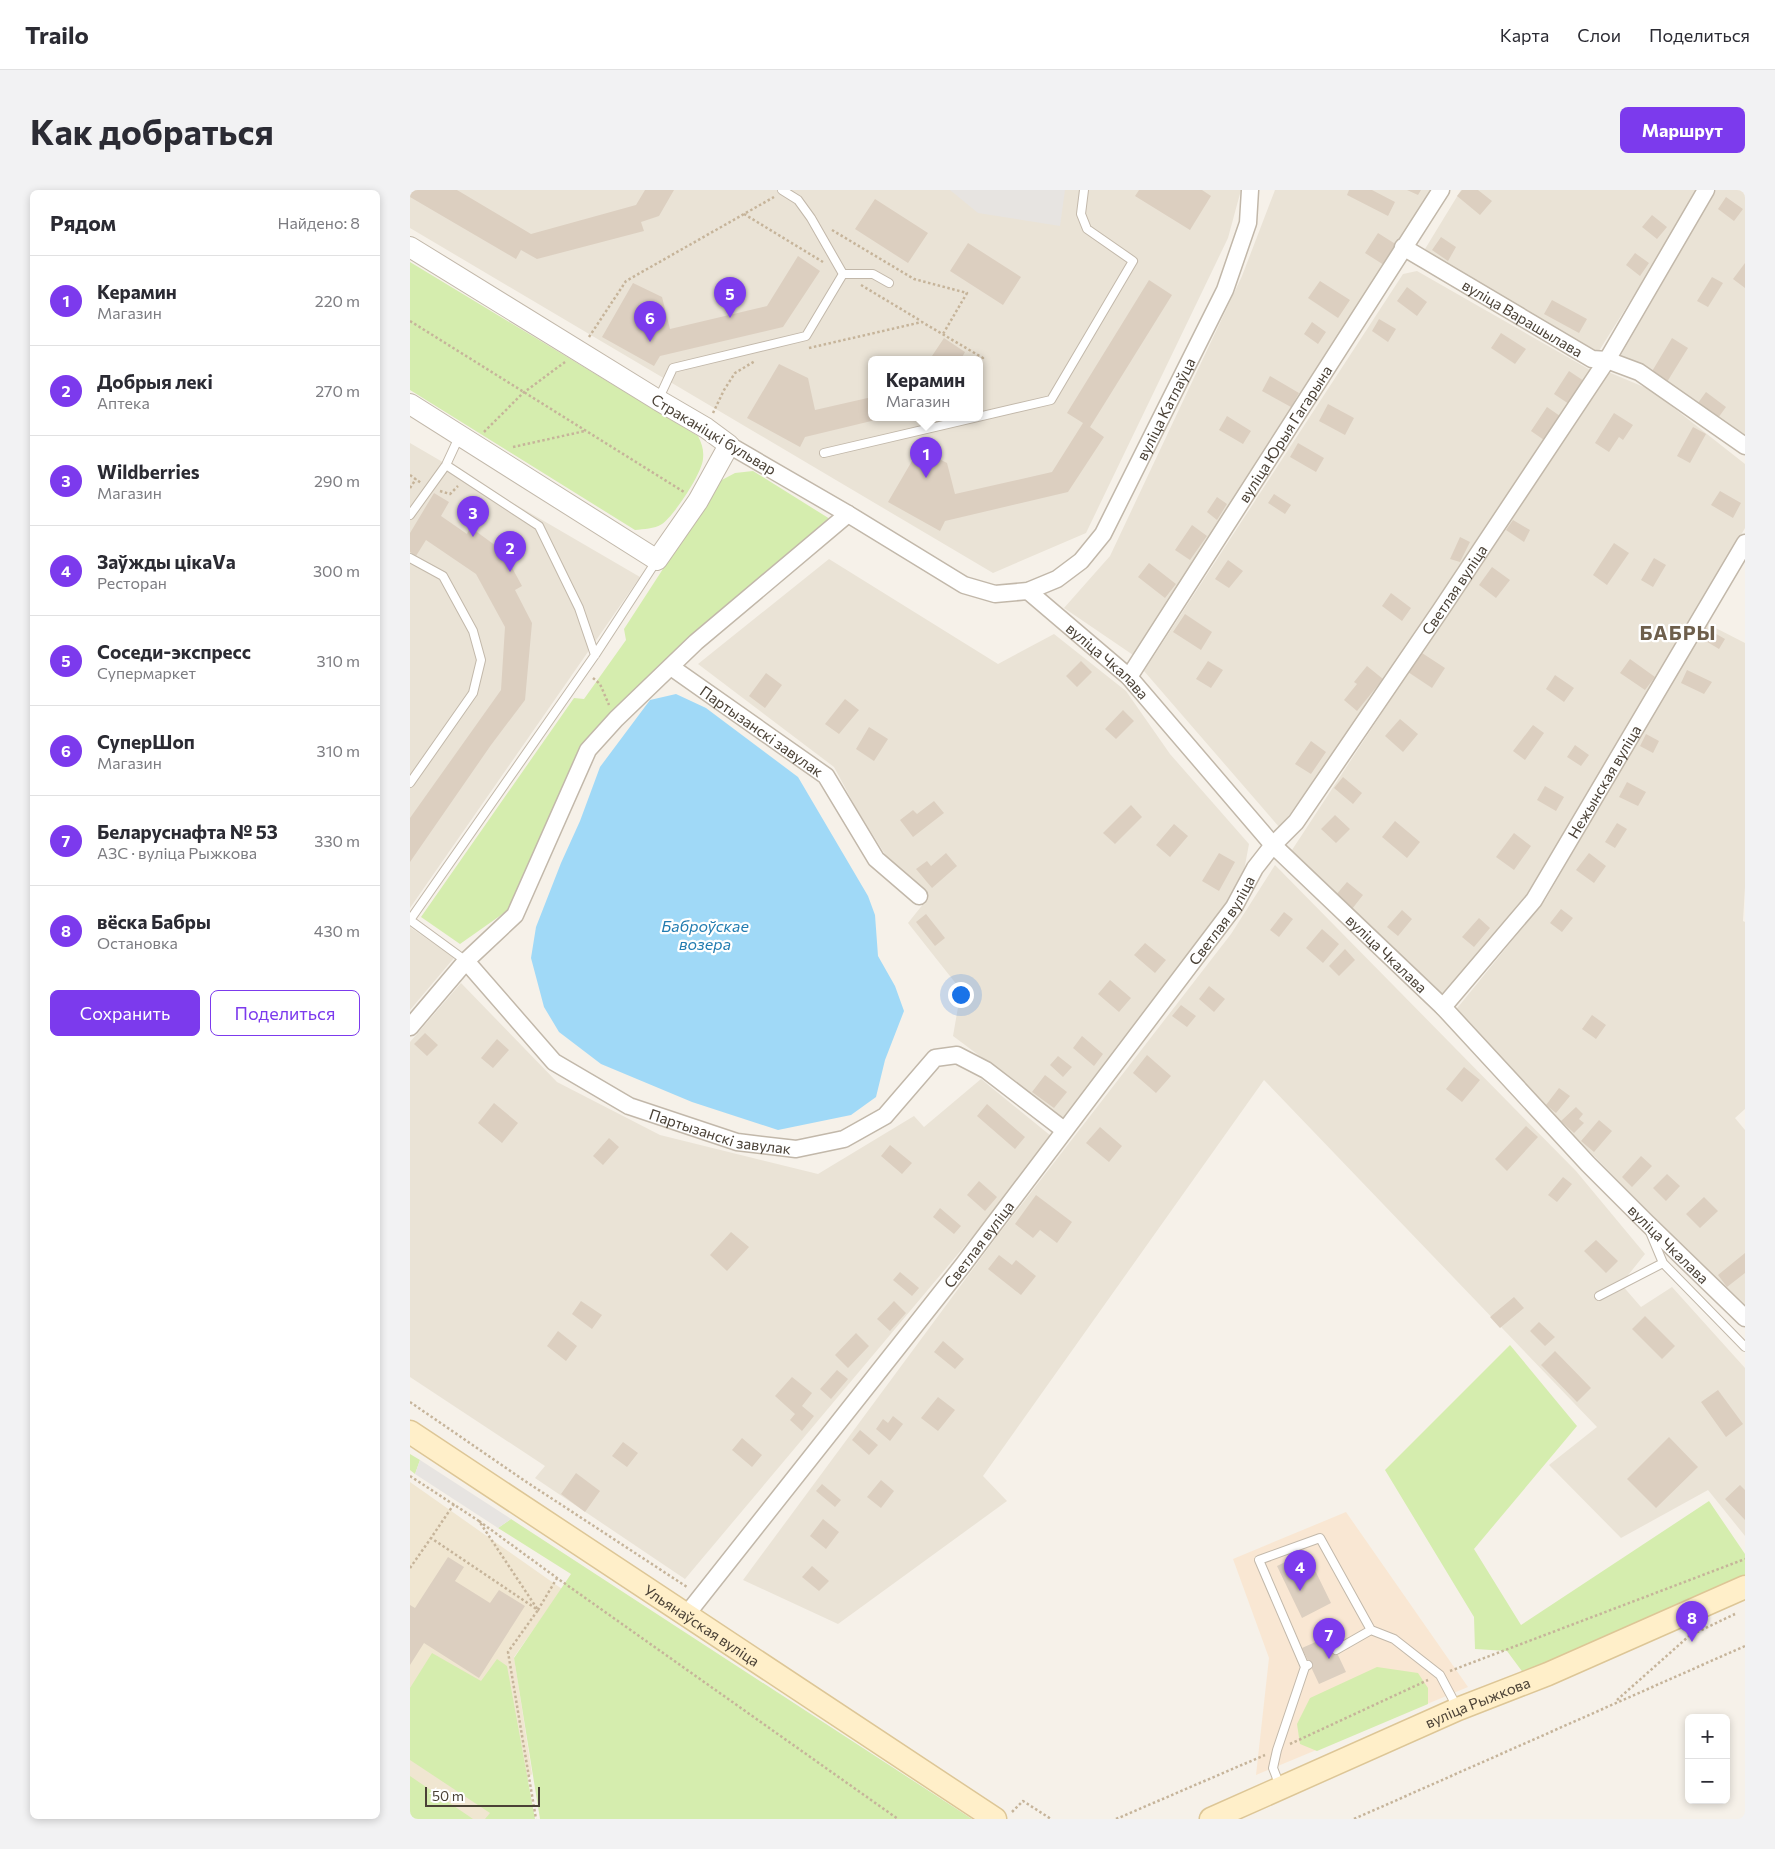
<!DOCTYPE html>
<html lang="ru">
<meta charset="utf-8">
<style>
body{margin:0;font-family:Commissioner,sans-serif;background:#f2f2f3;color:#2b2b33}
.controls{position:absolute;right:15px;bottom:15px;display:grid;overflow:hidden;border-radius:8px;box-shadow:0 2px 8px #0003}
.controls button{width:45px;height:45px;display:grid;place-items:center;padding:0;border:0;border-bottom:1px solid #e1e1e2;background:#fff;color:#2b2b33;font:25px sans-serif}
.scale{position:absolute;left:15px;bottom:12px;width:115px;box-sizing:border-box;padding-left:5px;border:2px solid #4a4136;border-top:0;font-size:14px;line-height:18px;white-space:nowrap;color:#4a4136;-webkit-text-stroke:4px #fff;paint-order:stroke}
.you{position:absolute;left:550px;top:804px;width:18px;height:18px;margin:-12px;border:4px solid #fff;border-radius:50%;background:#1a73e8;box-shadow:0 0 0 8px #1a73e833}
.badge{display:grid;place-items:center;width:32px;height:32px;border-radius:50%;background:#7c3aed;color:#fff;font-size:16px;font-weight:700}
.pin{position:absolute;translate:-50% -41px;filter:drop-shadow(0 1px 2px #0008)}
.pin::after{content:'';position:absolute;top:26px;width:18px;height:15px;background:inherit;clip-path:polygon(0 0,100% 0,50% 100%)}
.popup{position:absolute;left:458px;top:166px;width:115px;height:65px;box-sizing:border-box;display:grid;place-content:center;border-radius:8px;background:#fff;filter:drop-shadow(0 1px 4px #0005);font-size:16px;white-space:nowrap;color:#7c7c81}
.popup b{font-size:19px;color:#2b2b33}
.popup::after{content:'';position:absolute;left:50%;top:100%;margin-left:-10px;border:10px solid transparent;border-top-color:#fff}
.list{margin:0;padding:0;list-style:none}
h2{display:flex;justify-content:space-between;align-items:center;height:65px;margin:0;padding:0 20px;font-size:21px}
h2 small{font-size:16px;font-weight:400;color:#7c7c81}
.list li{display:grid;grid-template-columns:32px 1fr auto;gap:15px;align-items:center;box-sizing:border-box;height:90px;padding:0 20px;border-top:1px solid #e1e1e2}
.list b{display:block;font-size:19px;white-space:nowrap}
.list p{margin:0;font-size:16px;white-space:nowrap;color:#7c7c81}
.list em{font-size:16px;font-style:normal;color:#7c7c81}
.actions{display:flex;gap:10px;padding:15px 20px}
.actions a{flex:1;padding:11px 0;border:1px solid #7c3aed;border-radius:8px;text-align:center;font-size:18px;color:#7c3aed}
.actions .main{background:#7c3aed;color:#fff}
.map{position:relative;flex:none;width:1335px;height:1629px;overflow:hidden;border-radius:8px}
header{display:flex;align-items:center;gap:30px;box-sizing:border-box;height:70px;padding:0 25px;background:#fff;border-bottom:1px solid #e1e1e2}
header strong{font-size:24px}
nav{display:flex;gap:28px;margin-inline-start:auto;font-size:18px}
.intro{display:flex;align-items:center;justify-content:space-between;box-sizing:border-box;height:120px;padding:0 30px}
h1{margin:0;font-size:35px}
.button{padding:12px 22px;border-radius:8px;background:#7c3aed;color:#fff;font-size:18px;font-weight:700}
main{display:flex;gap:30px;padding:0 30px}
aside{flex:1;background:#fff;border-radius:8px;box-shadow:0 2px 8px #0003}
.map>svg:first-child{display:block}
.residential{fill:#eae3d6;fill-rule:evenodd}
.commercial{fill:#f9e7d3}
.education{fill:#f0e6d1}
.green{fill:#d5edae}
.parking{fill:#e7e4e1}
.water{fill:#a0d9f7}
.building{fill:#dccfc0}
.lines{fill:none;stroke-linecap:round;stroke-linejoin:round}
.service-casing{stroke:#c2b8aa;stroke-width:10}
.minor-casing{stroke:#c2b8aa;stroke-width:19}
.tertiary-casing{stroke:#c2b8aa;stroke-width:22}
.secondary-casing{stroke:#ddc696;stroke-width:25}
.path{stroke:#c6b49a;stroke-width:2.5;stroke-dasharray:2.5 2.5;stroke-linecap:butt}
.service{stroke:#fff;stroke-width:8}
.minor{stroke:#fff;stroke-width:16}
.tertiary{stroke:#fff;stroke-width:20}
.secondary{stroke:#ffefc9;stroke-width:22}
.labels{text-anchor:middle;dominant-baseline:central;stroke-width:4.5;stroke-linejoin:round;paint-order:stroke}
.street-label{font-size:15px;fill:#4a4136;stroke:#fff}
.water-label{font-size:16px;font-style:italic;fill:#227cb0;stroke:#fff}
.district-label{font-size:20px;font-weight:bold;letter-spacing:1px;fill:#6e5f4c;stroke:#fff}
</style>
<header>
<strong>Trailo</strong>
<nav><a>Карта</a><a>Слои</a><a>Поделиться</a></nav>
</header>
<div class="intro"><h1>Как добраться</h1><a class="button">Маршрут</a></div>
<main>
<aside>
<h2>Рядом<small>Найдено: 8</small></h2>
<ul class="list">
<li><span class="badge">1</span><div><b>Керамин</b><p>Магазин</p></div><em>220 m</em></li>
<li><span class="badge">2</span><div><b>Добрыя лекi</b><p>Аптека</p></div><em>270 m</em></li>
<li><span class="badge">3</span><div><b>Wildberries</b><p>Магазин</p></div><em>290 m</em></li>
<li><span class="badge">4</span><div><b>Заўжды цікаVа</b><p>Ресторан</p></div><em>300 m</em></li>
<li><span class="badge">5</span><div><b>Соседи-экспресс</b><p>Супермаркет</p></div><em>310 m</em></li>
<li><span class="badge">6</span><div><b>СуперШоп</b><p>Магазин</p></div><em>310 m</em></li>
<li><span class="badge">7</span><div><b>Беларуснафта № 53</b><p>АЗС · вуліца Рыжкова</p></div><em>330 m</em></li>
<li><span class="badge">8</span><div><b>вёска Бабры</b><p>Остановка</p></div><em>430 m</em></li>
</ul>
<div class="actions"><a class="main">Сохранить</a><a>Поделиться</a></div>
</aside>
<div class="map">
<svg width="1335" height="1629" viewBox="0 0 1335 1629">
<rect width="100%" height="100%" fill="#f6f1e9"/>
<path class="residential" d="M0,0H831L818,48L676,343L583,383L0,38ZM462,169H570V227H462Z
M865,0H1025L726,467L654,418L700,366L832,86Z
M1051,0H1290L1187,164L1066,95L1015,59Z
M1306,0H1335V253L1211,165Z
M1007,81L1182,181L1027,417L870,638L734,481L993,84Z
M1196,181L1241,200L1335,274V338L1255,477L1172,617L1118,703L1031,809L882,660Z
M0,253L230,387L0,718Z
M419,369L588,474L644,444L716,501L760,564L839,654L832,691L816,719L653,928L543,846L551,800L498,733L518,708L476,666L446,618L424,577L288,474Z
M1294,432L1335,453V697L1333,731L1335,732V919L1325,928L1335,940V1121L1044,822L1136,709Z
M865,675L1166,981L1235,1064L1211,1094L1231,1117L1262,1097L1335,1178V1346L1298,1300L1211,1348L1139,1275L1187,1237L854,890L573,1286L597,1311L428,1434L333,1390L588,1045L821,744Z
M0,737L44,768L0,820Z
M51,793L147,892L250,945L408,984L504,926L514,937L571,889L641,946L574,1033L275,1389L125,1288L135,1276L0,1187V852Z"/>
<path class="commercial" d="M936,1322L1058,1497L846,1585L859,1468L823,1369Z"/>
<path class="education" d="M0,1292L152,1399L104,1467L122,1584L83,1629H17L0,1620Z"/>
<path class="green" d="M0,72L288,246C292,254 294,260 293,269C292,283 264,326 252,334C244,339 234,339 225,340L0,200Z
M343,281L420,329L171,558L101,718L50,754L11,727L164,508L174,509L216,450L214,439L310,291L325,283Z
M1100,1155L1167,1236L1064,1359L1111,1435L1299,1311L1335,1364V1390L1114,1484L1097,1461L1065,1459L1064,1427L975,1280Z
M0,1264L10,1270L5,1284L0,1280Z
M101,1329L562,1629H130L104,1468L161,1384L88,1338Z
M22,1463L71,1491L87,1469L97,1476L125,1629H75L80,1623L0,1570V1498Z
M967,1477L1008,1483L1018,1498V1514L907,1561L890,1554L887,1534L900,1508Z
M0,1586L63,1629H0Z"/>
<path class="parking" d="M540,0H655L650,36L568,23Z
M10,1270L101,1329L88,1338L5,1284Z"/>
<path class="water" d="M266,504L296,518L388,587L458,706L465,725L468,766L485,796L494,821L475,870L466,907L441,925L368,940L282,912L191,874L149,842L134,817L121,768L126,737L151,673L170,631L190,577L240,510Z"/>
<path class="building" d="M0,0H47L121,44L226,15L235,0H264L249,26L231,32L234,41L127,69L111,60L106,69L0,7Z
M729,0H792L801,6L780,40L725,6Z
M939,0H962L985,12L978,26L937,5Z
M997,0H1011L1008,5Z
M1052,0H1068L1082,11L1070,25L1047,6Z
M1316,7L1333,19L1324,31L1308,19Z
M465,9L518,43L498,73L445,39Z
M1242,25L1257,37L1247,49L1232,37Z
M968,43L987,55L974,75L955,63Z
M1031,47L1046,57L1038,71L1022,60Z
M558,53L611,87L593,115L540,81Z
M1225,63L1239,73L1230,86L1216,75Z
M388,66L410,81L373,137L250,166L244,176L192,147L223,93L252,107L260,139L357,116Z
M1335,73V98L1323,89Z
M1302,87L1313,93L1298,117L1287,111Z
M739,90L762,105L680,237L694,247L658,302L535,331L530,341L478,312L509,259L537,273L545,304L642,282L673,233L657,223Z
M910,91L940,110L928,128L898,108Z
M997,97L1017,112L1007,126L987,111Z
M1142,110L1177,129L1169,143L1134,124Z
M969,129L986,139L978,152L962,141Z
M902,132L916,142L908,154L894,144Z
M1091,143L1116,159L1105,174L1081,158Z
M534,148L555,162L551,169H520Z
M1262,148L1278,158L1257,192L1241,183Z
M369,174L398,188L405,220L462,207V227H478L395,247L390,257L337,228Z
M1159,181L1174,191L1159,214L1144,204Z
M860,186L889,203L881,217L852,201Z
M1296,202L1316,217L1308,228L1288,213Z
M918,214L944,228L935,245L909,231Z
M1137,217L1150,226L1134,250L1121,241Z
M1204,223L1223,235L1213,250L1209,247L1199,262L1185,253Z
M817,226L841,241L833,254L809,240Z
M1283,237L1296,244L1280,273L1267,266Z
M888,253L914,268L906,282L880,267Z
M1310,301L1331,313L1323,328L1301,315Z
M24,303L39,312L31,326L57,344L60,337L93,361L112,396L105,400L122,433L115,510L81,555L0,672V628L91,500L95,437L66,384L16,350L6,366L0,362V343Z
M864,304L881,315L875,324L858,313Z
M807,307L817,314L807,330L797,322Z
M1103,330L1120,340L1114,352L1096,340Z
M782,335L797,346L780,370L765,360Z
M1050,347L1060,352L1050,372L1040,369Z
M1204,353L1219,363L1197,395L1183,385Z
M1244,368L1256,375L1243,397L1231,390Z
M818,370L833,381L819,398L805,389Z
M739,373L766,394L755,408L728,387Z
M1082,377L1100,390L1086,408L1069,395Z
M981,403L1001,418L992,431L972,416Z
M775,424L802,442L791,460L763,442Z
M1294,437L1315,449L1309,459L1289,447Z
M1012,463L1035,478L1022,498L998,482Z
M1220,469L1245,487L1235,500L1210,483Z
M671,471L682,482L667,497L656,486Z
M798,471L813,480L801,498L786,489Z
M957,476L973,489L947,521L934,510L947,494L944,492Z
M1277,480L1302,492L1294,504L1271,493Z
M356,483L372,495L355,518L339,506Z
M1145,485L1164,498L1154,512L1136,499Z
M435,509L449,520L429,544L415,534Z
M713,520L724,531L706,549L695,539Z
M990,529L1008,544L993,562L975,546Z
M1123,535L1134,543L1115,570L1103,561Z
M459,537L478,549L464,571L446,559Z
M1236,544L1249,551L1243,563L1230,556Z
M901,551L916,562L901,584L885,574Z
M1165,555L1179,565L1171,576L1157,567Z
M933,587L952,603L943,614L924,598Z
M1217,592L1236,602L1228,616L1209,607Z
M1135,596L1154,607L1146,621L1127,610Z
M524,611L534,623L503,647L490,630L503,620L507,624Z
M721,615L732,627L705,654L693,643Z
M925,625L940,639L926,653L911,639Z
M985,631L1010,652L997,668L972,647Z
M1207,633L1217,639L1205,658L1195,652Z
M764,634L778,646L760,667L746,655Z
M1104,643L1121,656L1104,680L1086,667Z
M536,663L547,676L522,698L506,679L517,671L521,676Z
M809,663L825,672L809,701L792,691Z
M1179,663L1196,676L1184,693L1166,680Z
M937,692L953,705L942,719L925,706Z
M1151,719L1163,728L1152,742L1140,733Z
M992,720L1002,729L988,746L977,737Z
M874,722L883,729L869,747L860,740Z
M516,724L535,748L525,756L506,732Z
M1069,728L1080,738L1064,757L1052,747Z
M912,739L929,754L913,773L896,758Z
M735,753L756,770L745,783L724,765Z
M935,759L945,770L929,786L919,776Z
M700,790L721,808L709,822L688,804Z
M799,796L815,809L804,822L789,809Z
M771,815L786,826L777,837L762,826Z
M1182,825L1196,835L1186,849L1172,839Z
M15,843L28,855L17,866L4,854Z
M672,846L693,864L684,876L663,858Z
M87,849L99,860L83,878L71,868Z
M737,865L761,886L746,903L723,883Z
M648,866L662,877L653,887L640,875Z
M1054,877L1070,890L1052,912L1036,899Z
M635,885L657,902L644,918L622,902Z
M1149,898L1160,906L1146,923L1136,915Z
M84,913L108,933L92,953L68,933Z
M577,914L615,947L605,959L567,926Z
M1166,917L1173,924L1169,929L1174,933L1164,943L1151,931Z
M1189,930L1202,941L1184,962L1171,951Z
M1116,936L1128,947L1097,981L1085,969Z
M690,937L712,956L699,972L676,953Z
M199,948L209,957L193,975L183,966Z
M480,955L502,973L492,984L471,966Z
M1231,966L1242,976L1222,997L1212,987Z
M1257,984L1270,996L1256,1011L1243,998Z
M1153,987L1162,994L1147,1012L1138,1005Z
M569,991L587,1007L575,1021L557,1005Z
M626,1005L662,1032L647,1053L630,1040L623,1048L605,1034Z
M1294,1007L1308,1021L1290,1038L1276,1024Z
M530,1018L551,1036L544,1044L523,1027Z
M321,1042L339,1057L317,1081L300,1065Z
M1186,1050L1208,1071L1196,1083L1174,1061Z
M1335,1063V1083L1317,1097L1308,1085Z
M589,1065L602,1075L606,1070L626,1086L611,1105L578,1079Z
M490,1082L509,1098L502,1106L483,1090Z
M1104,1107L1114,1118L1090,1138L1080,1127Z
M171,1111L192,1125L182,1139L162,1124Z
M484,1111L496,1123L480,1141L467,1129Z
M1235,1126L1265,1156L1252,1169L1222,1139Z
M1129,1132L1145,1147L1135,1156L1120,1141Z
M148,1141L167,1156L156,1171L137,1156Z
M446,1143L459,1156L438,1178L425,1165Z
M533,1151L554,1169L545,1179L524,1162Z
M1145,1161L1181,1198L1167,1212L1131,1175Z
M427,1180L438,1189L421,1209L410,1199Z
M382,1187L402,1203L392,1216L404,1226L392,1241L380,1230L385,1224L365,1206Z
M1308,1200L1333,1234L1316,1247L1291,1212Z
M528,1207L545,1220L528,1241L511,1228Z
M483,1226L493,1234L480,1251L466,1239L473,1229L478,1233Z
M450,1240L468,1255L459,1265L442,1250Z
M1259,1247L1288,1277L1246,1318L1217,1289Z
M332,1248L352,1265L342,1277L322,1260Z
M213,1252L228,1263L217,1277L202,1266Z
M166,1283L190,1301L175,1322L151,1304Z
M471,1290L484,1301L471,1318L457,1307Z
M412,1294L431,1310L425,1317L406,1301Z
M1330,1295L1335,1300V1330L1315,1309Z
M413,1329L429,1342L416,1359L400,1346Z
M896,1362L921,1413L892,1428L867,1376Z
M38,1367L54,1377L45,1391L80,1413L89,1400L115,1416L69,1488L14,1453L0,1475V1415L5,1418Z
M402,1376L419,1391L409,1401L392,1387Z
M919,1446L936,1482L909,1494L892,1458Z"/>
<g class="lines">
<g class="service-casing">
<path id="service" d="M372,0L388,10L401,28L433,84H463L479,93
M249,208L263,178L396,146L433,84
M414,263L641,210L723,71L677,39L671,24L674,0
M36,275L129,336L169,418L185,465
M0,325L36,275L49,247
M0,368L33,386L63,441L71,470L63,503L0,593
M0,730L185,465L247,370
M0,730L56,771
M1240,1042L1253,1073L1335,1157
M1189,1106L1253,1073
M926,1460L961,1440L984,1449L1030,1485L1047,1517
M895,1477L849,1370L910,1348L961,1440
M870,1596L863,1578L867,1560L895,1477L898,1475"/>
</g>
<g class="minor-casing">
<g id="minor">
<path id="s1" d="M993,57L1182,169L1197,170L1229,182L1335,256"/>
<path id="s2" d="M319,255L438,324L554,395L585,404L618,401L647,389L671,371L693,344L815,100L838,33L840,0"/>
<path id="s3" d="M618,401L719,487L863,655L1033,817L1178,974L1236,1032L1335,1128"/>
<path id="s4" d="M261,477L416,586L466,669L509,706"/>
<path id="s5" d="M719,487L1031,0"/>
<path id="s6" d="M56,771L144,872L219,916L327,952L386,959L434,949L475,926L525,868L547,865L576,880L654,940"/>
<path id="s7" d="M1033,817L1124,710L1335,353"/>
<path d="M0,837L56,771L105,725L178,560L206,529L286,452L438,324"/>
<path id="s8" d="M277,1424L553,1075L824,717L845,678L863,655L886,632L1030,421L1197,170L1296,0"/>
</g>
</g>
<g class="tertiary-casing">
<path id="tertiary" d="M0,57L248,210L296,238L319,255L288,311L247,370L0,214"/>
</g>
<g class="secondary-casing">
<g id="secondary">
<path id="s9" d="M0,1242L585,1629"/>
<path id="s10" d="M801,1629L1048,1519L1138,1484L1335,1397"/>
</g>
</g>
<path class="path" d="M334,24L413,72
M422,40L504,89L557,103L533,144
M451,95L511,131
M0,131L274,302
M179,147L216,91L364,7
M399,158L512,132L573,168L570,174
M303,223L314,200L325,183L345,171
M74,242L113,203L155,172
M103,257L175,241
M0,285L11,293
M0,298L6,289
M30,301L40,304L48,296
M183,488L190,494L199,515
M0,1212L115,1291L277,1397
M0,1286L69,1331L128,1420L98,1462L126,1629
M44,1314L21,1348L128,1420L147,1388
M69,1331L147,1388L488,1629
M0,1378L21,1348
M1040,1481L1335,1369
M1207,1510L1279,1446L1325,1424
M880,1554L1018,1490
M602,1622L613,1611L641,1629
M706,1629L855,1565
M944,1629L1335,1456"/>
<use href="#service" class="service"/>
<use href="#minor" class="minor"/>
<use href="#tertiary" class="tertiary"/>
<use href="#secondary" class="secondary"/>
</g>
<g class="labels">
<g class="street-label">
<text stroke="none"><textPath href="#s1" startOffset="139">вуліца Варашылава</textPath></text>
<text stroke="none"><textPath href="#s2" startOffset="575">вуліца Катлаўца</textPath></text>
<text stroke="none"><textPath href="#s5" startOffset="289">вуліца Юрыя Гагарына</textPath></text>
<text transform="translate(304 244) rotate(31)">Страканіцкі бульвар</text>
<text stroke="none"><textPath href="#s8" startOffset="1281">Светлая вуліца</textPath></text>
<text stroke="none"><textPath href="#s3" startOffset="106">вуліца Чкалава</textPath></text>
<text stroke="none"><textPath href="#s4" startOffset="111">Партызанскі завулак</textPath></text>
<text stroke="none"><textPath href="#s7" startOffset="278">Нежынская вуліца</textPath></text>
<text stroke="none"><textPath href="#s8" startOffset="876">Светлая вуліца</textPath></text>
<text stroke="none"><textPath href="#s3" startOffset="511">вуліца Чкалава</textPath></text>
<text stroke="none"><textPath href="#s6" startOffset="316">Партызанскі завулак</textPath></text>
<text stroke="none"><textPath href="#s8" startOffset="471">Светлая вуліца</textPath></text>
<text stroke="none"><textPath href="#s3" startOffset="916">вуліца Чкалава</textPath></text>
<text stroke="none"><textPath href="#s9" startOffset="350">Ульянаўская вуліца</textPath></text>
<text stroke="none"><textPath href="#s10" startOffset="291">вуліца Рыжкова</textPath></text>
</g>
<g class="water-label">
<text x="295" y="735">Баброўскае<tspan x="295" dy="18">возера</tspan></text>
</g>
<g class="district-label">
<text x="1268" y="442">БАБРЫ</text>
</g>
</g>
</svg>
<div class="controls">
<button>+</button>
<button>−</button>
</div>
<div class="scale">50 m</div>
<div class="you"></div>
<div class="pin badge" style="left:516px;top:288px">1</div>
<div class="popup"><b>Керамин</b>Магазин</div>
<div class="pin badge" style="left:100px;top:382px">2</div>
<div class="pin badge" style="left:63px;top:347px">3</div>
<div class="pin badge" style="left:890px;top:1401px">4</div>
<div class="pin badge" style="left:320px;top:128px">5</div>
<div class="pin badge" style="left:240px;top:152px">6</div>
<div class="pin badge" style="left:919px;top:1469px">7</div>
<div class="pin badge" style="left:1282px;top:1452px">8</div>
</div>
</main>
